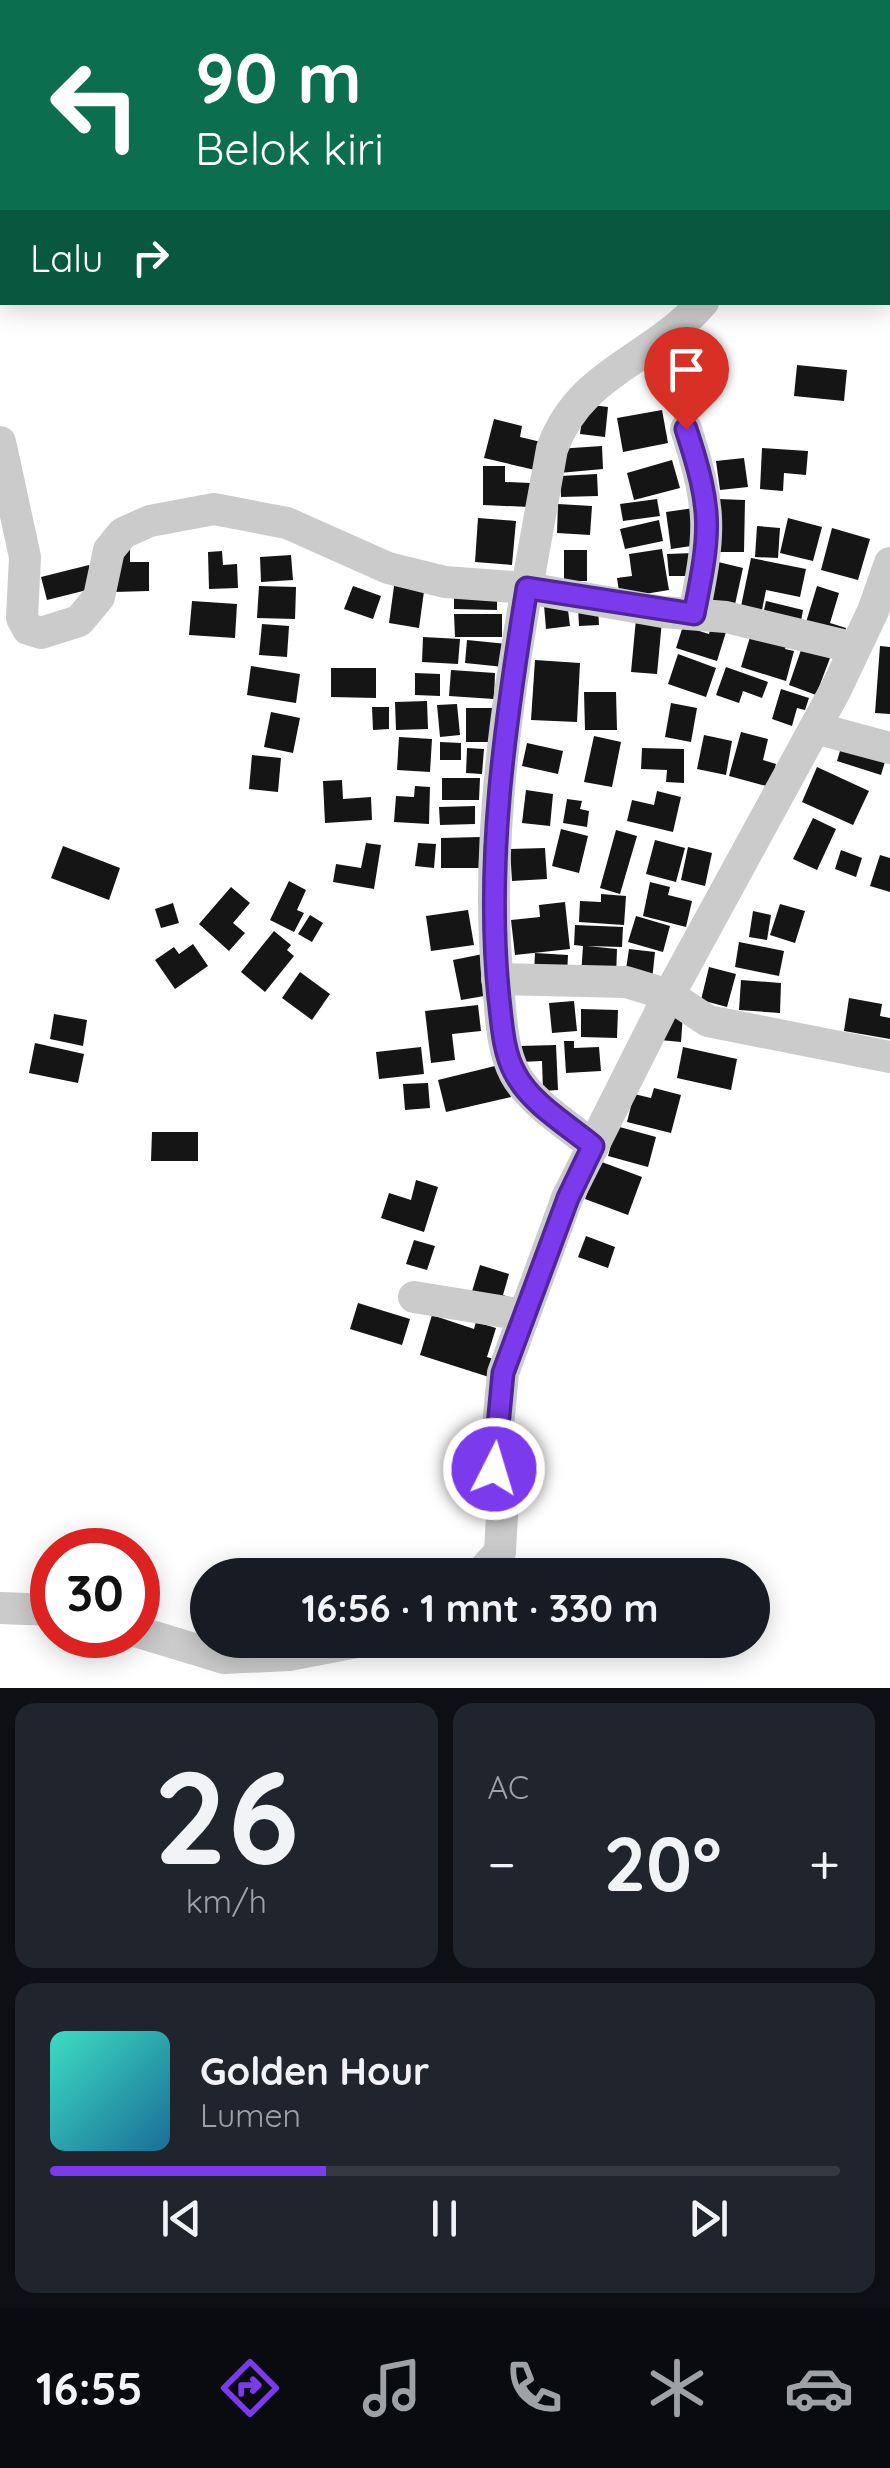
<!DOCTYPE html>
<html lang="id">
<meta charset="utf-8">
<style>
:root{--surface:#171b24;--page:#20242c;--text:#f1f3f6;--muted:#9ea1a6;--line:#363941;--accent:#7c3aed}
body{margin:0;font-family:Quicksand,sans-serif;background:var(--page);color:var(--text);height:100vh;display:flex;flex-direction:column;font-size:38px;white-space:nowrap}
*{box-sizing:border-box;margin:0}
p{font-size:32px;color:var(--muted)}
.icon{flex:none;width:55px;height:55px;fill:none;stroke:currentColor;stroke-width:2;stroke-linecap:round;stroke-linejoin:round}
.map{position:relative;height:1688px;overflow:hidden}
.side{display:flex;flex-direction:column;gap:15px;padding:15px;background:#0d0f14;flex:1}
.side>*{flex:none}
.guide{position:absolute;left:0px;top:0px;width:890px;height:305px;box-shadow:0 5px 25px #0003;background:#0b6e4f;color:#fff;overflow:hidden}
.speed{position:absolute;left:30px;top:1528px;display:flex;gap:20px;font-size:50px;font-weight:700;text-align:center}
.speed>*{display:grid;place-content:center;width:130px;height:130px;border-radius:50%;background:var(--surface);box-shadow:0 5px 25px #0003;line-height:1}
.speed .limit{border:15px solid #d22;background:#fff;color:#111}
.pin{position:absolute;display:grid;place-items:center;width:85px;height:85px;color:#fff;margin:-102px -42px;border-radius:50% 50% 50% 0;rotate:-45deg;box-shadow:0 0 10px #0007}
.pin .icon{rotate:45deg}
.me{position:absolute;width:110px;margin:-55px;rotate:5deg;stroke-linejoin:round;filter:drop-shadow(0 0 8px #0008)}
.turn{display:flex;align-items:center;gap:35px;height:210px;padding:0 30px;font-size:45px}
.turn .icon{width:130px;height:130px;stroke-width:2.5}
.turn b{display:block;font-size:70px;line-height:85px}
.then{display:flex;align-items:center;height:95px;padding:0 30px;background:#0003;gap:20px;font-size:38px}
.big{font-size:75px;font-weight:700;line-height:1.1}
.side .card{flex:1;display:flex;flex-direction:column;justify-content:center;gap:15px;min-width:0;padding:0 35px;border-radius:20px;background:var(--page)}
.side .dial{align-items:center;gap:0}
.dial b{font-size:130px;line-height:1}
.song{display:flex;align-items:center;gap:30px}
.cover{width:120px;height:120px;border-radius:15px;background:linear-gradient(135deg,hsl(170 70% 55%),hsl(200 70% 35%))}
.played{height:10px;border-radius:5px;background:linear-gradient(90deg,var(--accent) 35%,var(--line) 35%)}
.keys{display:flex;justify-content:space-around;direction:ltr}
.heat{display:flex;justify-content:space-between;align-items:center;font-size:55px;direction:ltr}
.side .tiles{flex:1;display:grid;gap:15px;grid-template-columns:1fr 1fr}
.card:last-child{grid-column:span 2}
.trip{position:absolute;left:190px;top:1558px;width:580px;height:100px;border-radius:50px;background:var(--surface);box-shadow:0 5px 25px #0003;font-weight:700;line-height:100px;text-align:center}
.dock{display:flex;height:160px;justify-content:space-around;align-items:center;background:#090b0e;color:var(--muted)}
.dock .icon{width:70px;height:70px}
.dock .selected{color:var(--accent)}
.dock b{font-size:45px;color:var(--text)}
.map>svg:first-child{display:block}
.building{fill:#151515}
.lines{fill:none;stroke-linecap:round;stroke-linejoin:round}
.minor{stroke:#cbcbcb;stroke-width:32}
.route-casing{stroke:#51269a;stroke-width:25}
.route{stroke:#7c3aed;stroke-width:18}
</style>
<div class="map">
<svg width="890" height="1688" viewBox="0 0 890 1688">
<rect width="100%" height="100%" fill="#fff"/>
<g class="building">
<polygon points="797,365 847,370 844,401 794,396"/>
<polygon points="584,404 608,407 605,437 580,434"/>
<polygon points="662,410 668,443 623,452 617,418"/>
<polygon points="494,419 522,426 520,437 541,442 535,470 484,458"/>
<polygon points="602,446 603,469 559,473 557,449"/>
<polygon points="762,448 808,451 806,475 784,473 783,491 760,489"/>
<polygon points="744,458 748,487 720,490 716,461"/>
<polygon points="672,460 680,488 634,500 627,473"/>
<polygon points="483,466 505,466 505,482 531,483 530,507 483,505"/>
<polygon points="597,474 598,496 561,497 560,476"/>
<polygon points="657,499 660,516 623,521 620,504"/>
<polygon points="718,499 745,500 744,552 717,552"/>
<polygon points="558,504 592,506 590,535 557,533"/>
<polygon points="694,508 698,545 671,549 666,512"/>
<polygon points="478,518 516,521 512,565 475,562"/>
<polygon points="788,518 822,527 813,561 780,553"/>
<polygon points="659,520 663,541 625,549 620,529"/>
<polygon points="757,526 780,528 778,558 755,557"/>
<polygon points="832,528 870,539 858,580 821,570"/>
<polygon points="130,547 130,562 149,562 149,591 114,592 114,548"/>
<polygon points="662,549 669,590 620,598 617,578 632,576 629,554"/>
<rect x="564" y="550" width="23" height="31"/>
<polygon points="222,551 223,565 237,564 238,588 209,589 208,552"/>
<polygon points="694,553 695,576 669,576 667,554"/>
<polygon points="291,555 293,580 261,582 260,557"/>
<polygon points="751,558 806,569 800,597 766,590 760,620 739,616"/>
<polygon points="714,561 743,568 734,609 704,602"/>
<polygon points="89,565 95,588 47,600 41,577"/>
<polygon points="395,579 425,584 419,628 389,623"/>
<polygon points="259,586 296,587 295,619 257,618"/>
<polygon points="353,586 381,596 373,619 344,609"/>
<polygon points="817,586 839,593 830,623 846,628 843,641 804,629"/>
<polygon points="454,591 497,592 497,610 454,609"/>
<polygon points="192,601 237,604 235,638 189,635"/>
<polygon points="766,601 803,610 800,627 762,619"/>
<polygon points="567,602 570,626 546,629 544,605"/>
<polygon points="598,606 599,625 579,626 578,607"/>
<polygon points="454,614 502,614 502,637 455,637"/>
<polygon points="636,619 662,621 657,674 631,672"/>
<polygon points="262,624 289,626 287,657 259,655"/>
<polygon points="683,626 709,634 711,627 726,632 717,661 676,648"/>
<polygon points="753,627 788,638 785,649 794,651 786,681 741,667"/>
<polygon points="423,637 460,639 458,664 422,662"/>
<polygon points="467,640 507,644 504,667 465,663"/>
<polygon points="880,646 890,647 890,714 875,713"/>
<polygon points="802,647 830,658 816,695 789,685"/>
<polygon points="678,654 716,668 706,697 668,684"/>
<polygon points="535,660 580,663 577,722 531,720"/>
<polygon points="251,666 300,674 296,703 247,695"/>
<polygon points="726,667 768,682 762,698 743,691 739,703 716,695"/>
<polygon points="331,668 376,668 376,698 331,697"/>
<polygon points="451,670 495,673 494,699 449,696"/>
<polygon points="415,673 440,674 440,696 415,695"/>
<polygon points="781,689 809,698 805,710 797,708 792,726 772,719"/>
<polygon points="584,692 616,692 617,730 585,730"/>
<polygon points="427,701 428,729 396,730 395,702"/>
<polygon points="671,703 697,708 691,742 665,737"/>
<polygon points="457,704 460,735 440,737 437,705"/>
<polygon points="372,707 389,707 389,729 373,730"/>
<rect x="466" y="708" width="32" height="34"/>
<polygon points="271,712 300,718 293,753 264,747"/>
<polygon points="741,732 768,739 763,760 776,764 770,787 729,776"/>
<polygon points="704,735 732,741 726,775 697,769"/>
<polygon points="594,736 621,742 612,787 584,782"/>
<polygon points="399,737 432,739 430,772 397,770"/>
<polygon points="843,741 887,755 881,775 837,761"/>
<polygon points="440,742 461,743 461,760 440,760"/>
<polygon points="527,743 563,751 558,774 522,766"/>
<polygon points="467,748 484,749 482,774 466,773"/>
<polygon points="642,748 684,749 684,783 666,782 667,770 641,769"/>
<polygon points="252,755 281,758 278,792 249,789"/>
<polygon points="817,767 869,791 853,825 802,802"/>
<polygon points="442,778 480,778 479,800 442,800"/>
<polygon points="342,780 343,799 371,797 372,820 325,823 323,781"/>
<polygon points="415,786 430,787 429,824 394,822 396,796 414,797"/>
<polygon points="526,790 553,794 550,826 522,823"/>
<polygon points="657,791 681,797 673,832 627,821 632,800 654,805"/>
<polygon points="567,799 582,801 580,809 589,811 587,827 563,823"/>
<polygon points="475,806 475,824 440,825 439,807"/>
<polygon points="813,818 836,829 817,870 793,859"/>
<polygon points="561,829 588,836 579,873 552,866"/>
<polygon points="616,830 637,836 620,894 600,888"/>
<polygon points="480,837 480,868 441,868 441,838"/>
<polygon points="655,840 685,848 676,882 646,874"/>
<polygon points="366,843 381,845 374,889 333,882 336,864 361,868"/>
<polygon points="418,843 436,844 434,868 415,866"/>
<polygon points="63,846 120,868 109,900 51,878"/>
<polygon points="688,847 712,853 705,886 681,880"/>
<polygon points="545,848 547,879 512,881 510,849"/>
<polygon points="841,850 862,858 856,877 835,869"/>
<polygon points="880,855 890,858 890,892 870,886"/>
<polygon points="289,881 306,890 297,910 304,913 294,932 270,920"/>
<polygon points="650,882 670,887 668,895 692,901 686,927 643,916"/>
<polygon points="231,887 250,903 233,923 245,933 229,951 199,924"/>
<polygon points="601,894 626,896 624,925 579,922 580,901 601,902"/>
<polygon points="565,902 570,949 515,955 511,920 540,917 539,905"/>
<polygon points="173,903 179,923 161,928 155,909"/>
<polygon points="780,904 805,911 795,943 770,935"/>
<polygon points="468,910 474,945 431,951 426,916"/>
<polygon points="753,911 771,915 767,940 749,937"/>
<polygon points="310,915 323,923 312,942 298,934"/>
<polygon points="636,916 670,926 663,952 628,942"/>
<polygon points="575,925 623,927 622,947 587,946 617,949 616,977 581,975 583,946 574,945"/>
<polygon points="274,931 291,945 287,950 294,956 265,992 241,972"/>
<polygon points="739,942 784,951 779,976 735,967"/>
<polygon points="193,944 208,966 175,989 155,960 174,947 179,954"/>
<polygon points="629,949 655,952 652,980 625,976"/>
<polygon points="535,953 568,955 567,975 534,973"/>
<polygon points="483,954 490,995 461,1000 453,960"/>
<polygon points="709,967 736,974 727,1007 701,1000"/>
<polygon points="300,972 330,994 312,1020 282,998"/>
<polygon points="741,980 781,983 780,1013 739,1010"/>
<polygon points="849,998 882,1004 880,1016 890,1018 890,1039 844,1031"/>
<polygon points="574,1001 577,1031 552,1033 549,1003"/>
<polygon points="478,1005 481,1031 452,1034 455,1060 431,1063 425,1011"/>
<polygon points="581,1009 618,1010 617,1038 581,1037"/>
<polygon points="663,1012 683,1014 681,1042 660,1040"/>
<polygon points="54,1014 87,1020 83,1046 50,1039"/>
<polygon points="564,1041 574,1041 574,1048 599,1047 601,1071 566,1073"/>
<polygon points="35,1043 84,1054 78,1083 29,1073"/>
<polygon points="556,1045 558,1090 543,1091 542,1061 520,1062 519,1046"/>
<polygon points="421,1047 424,1074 379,1079 376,1052"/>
<polygon points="683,1047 737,1059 731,1090 677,1078"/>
<polygon points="503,1064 511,1097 446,1112 438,1080"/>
<polygon points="428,1083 430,1108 405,1110 403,1084"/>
<polygon points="654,1088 681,1095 671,1133 627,1122 634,1094 651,1098"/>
<polygon points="616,1126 656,1137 648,1167 608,1156"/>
<polygon points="152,1132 198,1132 198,1161 151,1161"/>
<polygon points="599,1161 642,1177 628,1215 585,1199"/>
<polygon points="416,1180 438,1187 424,1232 381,1218 389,1193 411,1200"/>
<polygon points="586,1236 615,1247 608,1268 578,1257"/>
<polygon points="414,1240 435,1246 427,1270 406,1264"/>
<polygon points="480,1265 509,1274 503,1295 516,1299 470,1298"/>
<polygon points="358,1303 410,1319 402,1345 350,1329"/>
<polygon points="432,1315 474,1329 476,1322 496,1328 487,1357 497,1360 492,1378 420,1355"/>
</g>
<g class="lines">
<g class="minor">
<polyline points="888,106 890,105"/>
<path d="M 686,429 C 712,511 711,529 694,614"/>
<polyline points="0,442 25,557 22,618 28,629 41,633 79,621 99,597 109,550 123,533 150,521 214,509 287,523 388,568 445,582 527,588 663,612 726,617 855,648"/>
<polyline points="815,728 890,748"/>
<polyline points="497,979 626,982 669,995 708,1021 890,1057"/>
<path d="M 593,1146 C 568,1125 531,1103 515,1074 C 501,1048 501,1013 498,985 C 481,807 521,624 552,449 C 580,371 651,362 703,302"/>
<polyline points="414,1297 524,1315"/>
<polyline points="479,1575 500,1552 503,1496 494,1469 503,1373 567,1198 669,995 836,689 873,611 890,563"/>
<polyline points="0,1608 52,1610"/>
<polyline points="138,1632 224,1658 289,1655 367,1640"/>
</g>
</g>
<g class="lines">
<g class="route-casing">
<path id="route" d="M 494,1469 L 503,1373 L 568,1198 L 593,1146 C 568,1125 530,1103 515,1073 C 503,1052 502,1023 499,999 C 485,862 505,723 527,588 L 694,614 C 711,530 713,511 686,429"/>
</g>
<use href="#route" class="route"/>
</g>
</svg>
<div class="speed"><div class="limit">30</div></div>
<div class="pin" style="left:686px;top:429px;background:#d93025"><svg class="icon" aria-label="arrive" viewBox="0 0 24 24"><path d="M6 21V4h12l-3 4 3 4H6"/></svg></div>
<svg class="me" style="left:494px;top:1469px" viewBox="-20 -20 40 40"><circle r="17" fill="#7c3aed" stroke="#fff" stroke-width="3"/><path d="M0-11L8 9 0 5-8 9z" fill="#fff"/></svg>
<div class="trip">16:56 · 1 mnt · 330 m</div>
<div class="guide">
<div class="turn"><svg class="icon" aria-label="left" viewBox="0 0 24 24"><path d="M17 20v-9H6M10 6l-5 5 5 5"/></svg><div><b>90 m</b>Belok kiri</div></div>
<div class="then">Lalu<svg class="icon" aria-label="right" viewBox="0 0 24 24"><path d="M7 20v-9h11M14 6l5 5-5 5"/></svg></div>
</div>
</div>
<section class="side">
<div class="tiles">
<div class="card dial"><b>26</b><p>km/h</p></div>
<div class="card"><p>AC</p>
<div class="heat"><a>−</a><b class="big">20°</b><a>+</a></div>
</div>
<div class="card">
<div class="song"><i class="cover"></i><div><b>Golden Hour</b><p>Lumen</p></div></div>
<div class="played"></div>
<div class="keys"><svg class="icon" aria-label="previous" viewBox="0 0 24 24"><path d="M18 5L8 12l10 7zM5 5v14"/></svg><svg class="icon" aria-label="pause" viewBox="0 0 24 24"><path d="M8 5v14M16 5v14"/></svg><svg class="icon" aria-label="next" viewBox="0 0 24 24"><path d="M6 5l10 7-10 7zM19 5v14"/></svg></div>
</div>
</div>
</section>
<nav class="dock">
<b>16:55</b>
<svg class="icon selected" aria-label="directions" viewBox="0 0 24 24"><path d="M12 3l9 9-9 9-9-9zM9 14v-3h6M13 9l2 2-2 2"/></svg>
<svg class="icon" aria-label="music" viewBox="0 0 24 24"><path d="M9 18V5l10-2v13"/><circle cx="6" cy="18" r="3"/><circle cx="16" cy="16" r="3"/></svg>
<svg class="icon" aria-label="phone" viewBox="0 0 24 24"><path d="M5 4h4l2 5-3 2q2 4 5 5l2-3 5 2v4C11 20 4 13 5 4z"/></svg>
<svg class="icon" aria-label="climate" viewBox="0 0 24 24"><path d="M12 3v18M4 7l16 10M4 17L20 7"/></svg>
<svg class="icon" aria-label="car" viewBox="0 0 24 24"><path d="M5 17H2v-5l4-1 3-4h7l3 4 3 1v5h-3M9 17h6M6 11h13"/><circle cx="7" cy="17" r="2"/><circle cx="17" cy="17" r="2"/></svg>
</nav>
